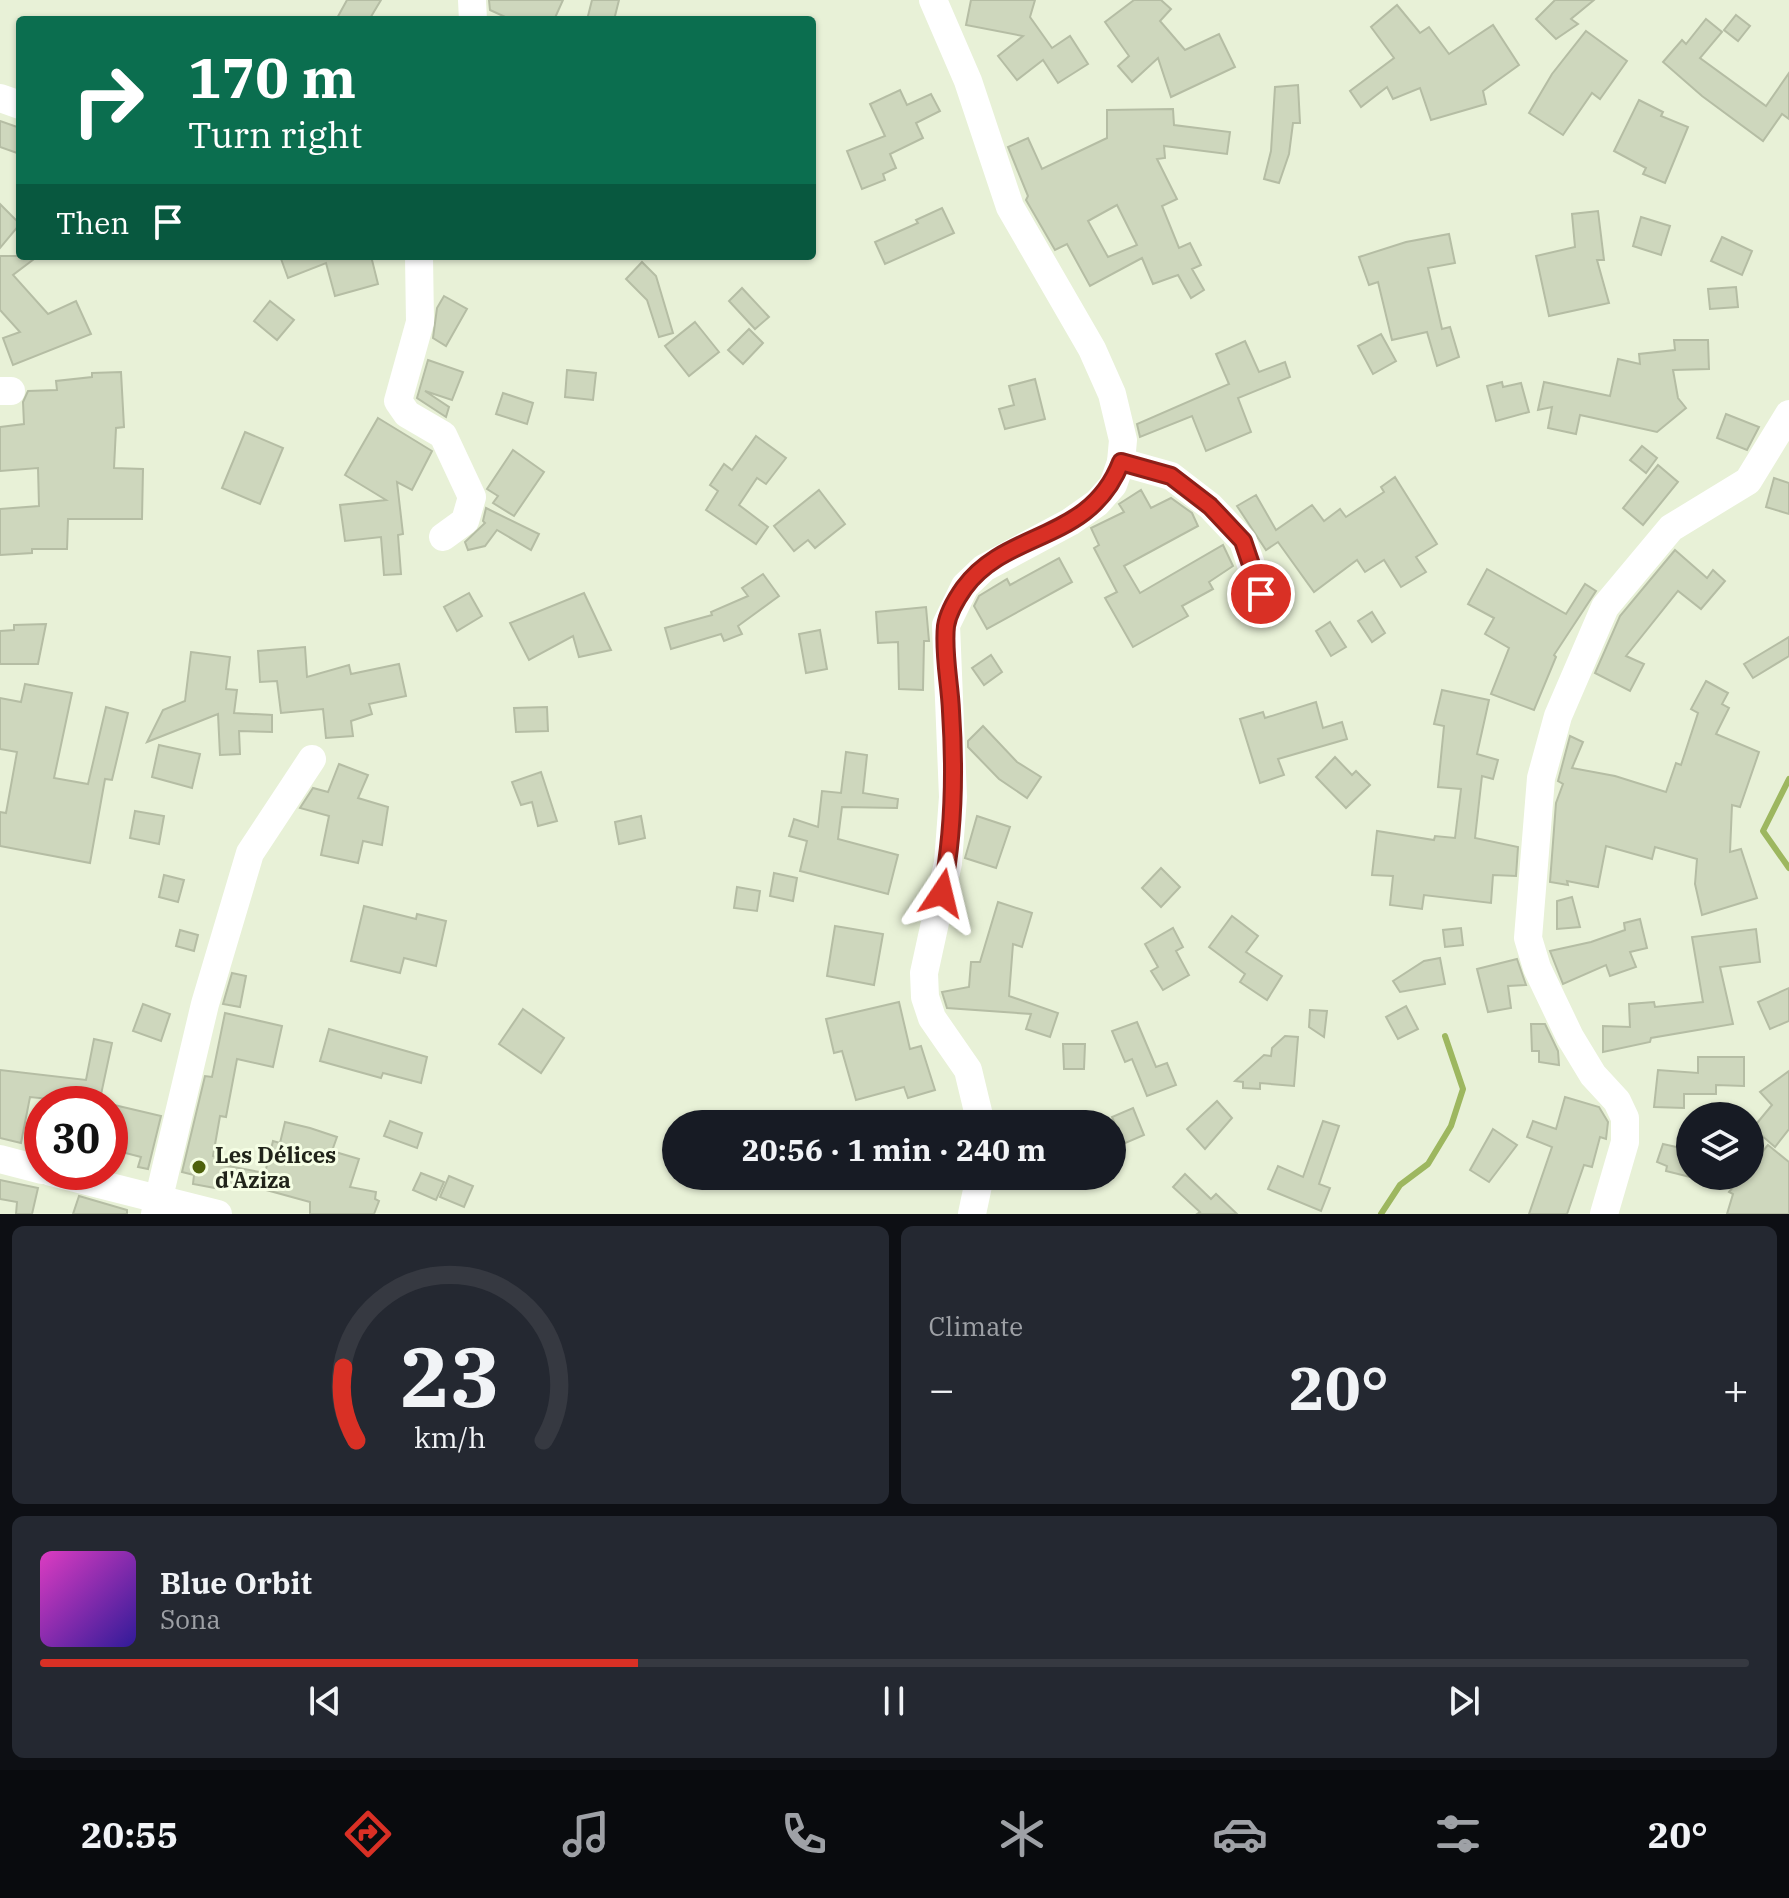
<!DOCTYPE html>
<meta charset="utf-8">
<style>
:root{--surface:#171b24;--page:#242831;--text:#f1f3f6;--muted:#9ea1a6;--line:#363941;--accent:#d93025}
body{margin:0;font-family:"IBM Plex Serif",serif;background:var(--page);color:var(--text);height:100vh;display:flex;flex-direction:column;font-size:30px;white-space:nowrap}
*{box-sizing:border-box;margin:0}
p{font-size:26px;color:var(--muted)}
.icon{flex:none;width:44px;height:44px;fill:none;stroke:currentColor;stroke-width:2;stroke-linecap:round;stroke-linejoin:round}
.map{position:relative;height:1214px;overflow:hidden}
.side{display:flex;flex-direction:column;gap:12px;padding:12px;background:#0d0f14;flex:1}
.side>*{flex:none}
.guide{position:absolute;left:16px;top:16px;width:800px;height:244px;border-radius:8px;box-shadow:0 2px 6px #0004;background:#0b6e4f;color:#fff;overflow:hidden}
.tools{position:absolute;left:1676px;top:1102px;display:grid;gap:16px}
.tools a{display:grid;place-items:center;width:88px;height:88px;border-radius:50%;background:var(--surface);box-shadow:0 2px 6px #0004;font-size:40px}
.speed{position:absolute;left:24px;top:1086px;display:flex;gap:16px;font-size:40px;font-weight:700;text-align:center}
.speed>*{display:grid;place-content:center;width:104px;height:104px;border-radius:50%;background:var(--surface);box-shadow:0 2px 6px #0004;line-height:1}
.speed .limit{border:12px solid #d22;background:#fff;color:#111}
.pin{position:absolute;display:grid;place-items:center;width:68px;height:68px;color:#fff;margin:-34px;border:4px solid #fff;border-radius:50%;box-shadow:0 2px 8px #0007}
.me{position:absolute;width:88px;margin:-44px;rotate:10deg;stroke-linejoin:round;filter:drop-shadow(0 0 6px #0008)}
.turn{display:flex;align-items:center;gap:28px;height:168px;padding:0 40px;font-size:36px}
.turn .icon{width:104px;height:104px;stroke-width:2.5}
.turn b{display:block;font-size:56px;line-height:68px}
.then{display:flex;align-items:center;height:76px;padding:0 40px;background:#0003;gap:16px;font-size:30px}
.big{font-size:60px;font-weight:700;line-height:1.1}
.side .tile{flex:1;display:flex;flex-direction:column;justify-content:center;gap:12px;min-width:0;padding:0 28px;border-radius:12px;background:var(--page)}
.side .dial{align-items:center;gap:0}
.dial svg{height:208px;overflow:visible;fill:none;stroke:var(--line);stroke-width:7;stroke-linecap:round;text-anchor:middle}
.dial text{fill:var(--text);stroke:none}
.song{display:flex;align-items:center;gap:24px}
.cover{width:96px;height:96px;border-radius:12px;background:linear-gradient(135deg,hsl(310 70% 55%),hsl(250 70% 35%))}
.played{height:8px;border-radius:4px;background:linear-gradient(90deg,var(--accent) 35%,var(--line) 35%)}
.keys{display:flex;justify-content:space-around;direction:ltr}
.heat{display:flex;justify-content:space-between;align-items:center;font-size:44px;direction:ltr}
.side .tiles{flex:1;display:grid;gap:12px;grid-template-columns:1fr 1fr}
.tile:last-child{grid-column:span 2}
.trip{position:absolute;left:662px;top:1110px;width:464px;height:80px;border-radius:40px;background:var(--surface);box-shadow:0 2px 6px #0004;font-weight:700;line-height:80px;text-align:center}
.tab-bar{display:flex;height:128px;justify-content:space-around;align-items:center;background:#090b0e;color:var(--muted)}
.tab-bar .icon{width:56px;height:56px}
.tab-bar .current{color:var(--accent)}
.tab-bar b{font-size:36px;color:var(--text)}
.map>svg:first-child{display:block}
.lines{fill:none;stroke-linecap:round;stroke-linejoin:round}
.stream{stroke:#9db75f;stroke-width:6}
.building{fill:#ced7bd;stroke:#b5bda4;stroke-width:2;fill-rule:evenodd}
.minor{stroke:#fff;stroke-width:28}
.route-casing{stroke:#8d1f18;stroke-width:20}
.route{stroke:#d93025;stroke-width:14}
.poi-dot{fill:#4e620b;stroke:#f5fee4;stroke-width:3}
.labels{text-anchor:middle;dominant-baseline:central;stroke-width:6;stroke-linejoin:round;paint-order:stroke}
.poi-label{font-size:22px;font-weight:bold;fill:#21241a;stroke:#f5fee4;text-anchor:start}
</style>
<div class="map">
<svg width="1789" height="1214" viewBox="0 0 1789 1214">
<rect width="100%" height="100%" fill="#e8f1d7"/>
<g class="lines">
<g class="stream">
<polyline points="1789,779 1763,831 1789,868"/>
<polyline points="1381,1214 1400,1185 1428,1164 1451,1126 1463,1089 1445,1036"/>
</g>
</g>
<g class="building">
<polygon points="347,0 381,0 369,20 336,20"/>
<polygon points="489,0 563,0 554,20 512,20 490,10"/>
<polygon points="592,0 619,0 614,20 587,20"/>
<polygon points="971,0 1035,0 1030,17 1052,48 1070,36 1088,64 1058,83 1043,60 1017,80 998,56 1023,36 966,25"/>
<polygon points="1134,0 1161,0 1171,9 1160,21 1185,50 1219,34 1235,67 1171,97 1158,58 1132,82 1118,66 1129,56 1105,22"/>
<polygon points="1555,0 1594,0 1571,19 1578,24 1556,39 1536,19"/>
<polygon points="1397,5 1420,33 1429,27 1449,54 1493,25 1519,65 1483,91 1486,104 1431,120 1420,88 1393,99 1387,87 1361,107 1350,91 1394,58 1371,27"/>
<polygon points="1736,15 1750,26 1738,41 1724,30"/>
<polygon points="1706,19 1722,32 1700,58 1766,106 1789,73 1789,119 1782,114 1763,141 1702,96 1663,62 1682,40 1686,44"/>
<polygon points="1586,31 1627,61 1600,99 1592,93 1563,135 1529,113 1552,74"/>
<polygon points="1298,85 1300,123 1293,123 1289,154 1279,183 1264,179 1271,151 1275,87"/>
<polygon points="900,90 907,105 931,94 940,111 916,123 923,138 890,154 896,168 883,174 885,180 862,189 847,151 885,136 870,104"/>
<polygon points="1639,100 1663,112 1661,116 1688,127 1665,183 1643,174 1646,168 1614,151"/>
<path d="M 1173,109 L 1174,125 L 1230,132 L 1227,154 L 1164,146 L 1165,158 L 1157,159 L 1177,199 L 1162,206 L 1179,248 L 1190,243 L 1201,265 L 1192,269 L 1204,290 L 1191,298 L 1178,275 L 1153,284 L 1142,258 L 1090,286 L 1067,244 L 1055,250 L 1026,200 L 1028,196 L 1008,147 L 1028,138 L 1042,169 L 1107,138 L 1107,110 ZM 1117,205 L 1137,245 L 1108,257 L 1088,221 Z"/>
<polygon points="0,121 20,128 20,154 0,147"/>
<polygon points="0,204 20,224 0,248"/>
<polygon points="942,208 954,233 885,264 875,242 918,223 916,220"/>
<polygon points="1598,211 1604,260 1597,260 1609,303 1549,316 1536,256 1575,247 1572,214"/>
<polygon points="1641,217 1670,226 1661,255 1633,246"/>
<polygon points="1449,234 1455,263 1428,268 1442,329 1450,327 1459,357 1437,366 1427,332 1392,340 1378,282 1369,285 1359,257 1406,242"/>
<polygon points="1722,237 1752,251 1742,275 1711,261"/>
<polygon points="0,256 38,256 13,275 48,314 76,301 91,334 13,365 3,338 20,332 0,310"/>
<polygon points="280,256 371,256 378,284 335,296 326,263 288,278"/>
<polygon points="642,262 656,276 673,333 659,337 647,300 626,279"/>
<polygon points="1736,287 1738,307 1710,309 1708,289"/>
<polygon points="742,288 769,317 755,329 729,301"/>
<polygon points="444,296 467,309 446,346 433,338 437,308"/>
<polygon points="270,301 294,320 277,340 254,321"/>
<polygon points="695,322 719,352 689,376 665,346"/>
<polygon points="749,329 763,343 743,364 728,350"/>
<polygon points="1381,334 1396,361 1373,374 1358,346"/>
<polygon points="1674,340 1708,340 1709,369 1673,370 1678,398 1686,408 1657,432 1580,415 1576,434 1548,428 1552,407 1538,410 1544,382 1610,396 1618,359 1640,364 1639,354 1675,350"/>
<polygon points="1245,341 1259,372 1285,362 1290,377 1238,398 1251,432 1206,451 1192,416 1140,437 1137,424 1229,384 1216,354"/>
<polygon points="428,360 463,372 452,400 425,391 449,407 446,417 417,398"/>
<polygon points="567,370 596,373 593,400 565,397"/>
<polygon points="121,372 124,427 116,428 114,468 143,469 142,519 68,519 67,549 32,549 32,553 0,555 0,509 39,506 38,468 0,471 0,427 24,424 23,402 28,391 57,390 56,381 92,377 92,373"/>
<polygon points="1035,379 1045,419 1005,429 999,409 1014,405 1009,386"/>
<polygon points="1502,382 1503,387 1521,383 1529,412 1496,421 1487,386"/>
<polygon points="503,393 533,403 527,424 496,414"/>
<polygon points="1726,414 1759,427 1747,450 1717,438"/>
<polygon points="378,418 432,451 412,490 397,482 403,534 398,535 401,574 384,575 381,537 345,541 340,505 386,500 345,475"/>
<polygon points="245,432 283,448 260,504 222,488"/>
<polygon points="756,436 786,458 766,484 757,478 739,505 768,527 756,544 706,510 718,491 710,485 724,464 732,470"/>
<polygon points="1642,446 1657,458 1646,473 1630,460"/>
<polygon points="513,450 544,472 514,516 493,503 498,496 487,489"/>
<polygon points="1658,465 1678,482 1643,525 1623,508"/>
<polygon points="1395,477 1437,544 1416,557 1426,572 1401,587 1384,560 1365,572 1357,560 1314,592 1278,542 1266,550 1237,506 1256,495 1276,530 1312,505 1324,521 1340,509 1346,517 1384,492 1381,487"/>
<polygon points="1774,478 1789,483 1789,514 1766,507"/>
<polygon points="819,490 845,524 815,548 808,540 794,551 774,526"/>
<polygon points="1141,490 1151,508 1171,498 1192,513 1198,526 1124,566 1140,593 1223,545 1233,566 1209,582 1213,589 1182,606 1188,616 1133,647 1105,598 1117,592 1094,548 1099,545 1091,528 1124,512 1119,504"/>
<polygon points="486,508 539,534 531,550 497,530 485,546 468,550 465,542 485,523 483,521"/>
<polygon points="1675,550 1707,578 1713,570 1725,581 1701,609 1678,591 1626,656 1644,664 1630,691 1595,673 1620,616"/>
<polygon points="1059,558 1072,582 987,629 974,606 979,596 1007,579 1010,585"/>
<polygon points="1487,569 1566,614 1585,584 1596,591 1554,655 1556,657 1534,710 1491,694 1509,648 1485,634 1494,618 1468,604"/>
<polygon points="763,574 779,596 738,626 742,634 724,641 721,634 671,649 665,628 712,615 711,612 748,596 742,588"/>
<polygon points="469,593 482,616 457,631 444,607"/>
<polygon points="584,593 611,650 579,657 573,636 529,660 510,623"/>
<polygon points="926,607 929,641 924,641 923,690 899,689 898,642 878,643 876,612"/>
<polygon points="1372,612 1385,633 1372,642 1358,621"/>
<polygon points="1330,622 1346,647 1331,656 1316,631"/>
<polygon points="46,624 38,664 0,664 0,631 14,630 14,625"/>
<polygon points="820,630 827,669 806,673 799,634"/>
<polygon points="1789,637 1789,656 1753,678 1744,664"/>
<polygon points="305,647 307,677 349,665 351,674 399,664 406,696 369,704 372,714 351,721 353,736 326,738 323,709 281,713 277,681 260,682 258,651"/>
<polygon points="191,652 230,657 226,689 237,690 234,713 272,715 272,732 239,731 240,754 220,755 218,714 147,742 163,710 185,701"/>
<polygon points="991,655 1002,672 984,685 972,668"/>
<polygon points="1706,681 1728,693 1722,704 1729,708 1716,734 1759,752 1740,807 1732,805 1730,852 1741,849 1757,898 1702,915 1695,884 1697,859 1655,847 1652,859 1606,846 1598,887 1567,881 1568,885 1550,882 1556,803 1563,784 1558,781 1570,736 1583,742 1572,768 1615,776 1666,792 1676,763 1681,765 1698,713 1691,709"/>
<polygon points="25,684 72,693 54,778 88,784 106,707 128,713 112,780 105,779 90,863 0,846 0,812 6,813 17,752 0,749 0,698 21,702"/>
<polygon points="1442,690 1489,700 1477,754 1498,760 1493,779 1482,776 1475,838 1518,847 1516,876 1493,875 1491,903 1424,895 1422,909 1390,905 1393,876 1372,875 1377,831 1434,840 1435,836 1455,838 1461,789 1438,787 1444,726 1434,724"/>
<polygon points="1316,702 1323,728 1342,722 1347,739 1278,759 1284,775 1260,783 1240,719 1263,712 1265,718"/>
<polygon points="547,707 548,731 516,732 514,708"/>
<polygon points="983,726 1017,762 1041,777 1027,798 999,779 968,747 968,741"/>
<polygon points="159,745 200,754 192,788 152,777"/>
<polygon points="846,752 867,755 863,793 898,799 897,808 842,807 838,839 898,855 888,894 800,871 807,841 789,836 794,819 818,827 822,791 841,793"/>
<polygon points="1335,757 1352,775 1356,771 1370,785 1346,808 1316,777"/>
<polygon points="339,764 368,775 358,798 388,807 382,845 363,841 358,863 321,855 329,816 300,808 313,788 328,792"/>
<polygon points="541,772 557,821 538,826 532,802 521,805 512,782"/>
<polygon points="135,811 164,816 159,844 130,838"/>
<polygon points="641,816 645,838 619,844 615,822"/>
<polygon points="977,816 1010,827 996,868 965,858"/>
<polygon points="1161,868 1180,887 1161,907 1142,888"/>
<polygon points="774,873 797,878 793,901 770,896"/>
<polygon points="164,875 184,880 178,902 159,897"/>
<polygon points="737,887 760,891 757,911 734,908"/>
<polygon points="1572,897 1580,927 1557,929 1557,901"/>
<polygon points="998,902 1032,913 1022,947 1013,944 1009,996 1058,1013 1050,1037 1026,1029 1031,1014 947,1008 942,992 969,987 971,962 980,962"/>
<polygon points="364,906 416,919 417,914 446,921 436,966 404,958 400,973 351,961"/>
<polygon points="1232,916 1258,936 1246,952 1282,976 1267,1000 1240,982 1245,974 1209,947"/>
<polygon points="1640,919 1647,948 1630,952 1636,967 1610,976 1606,965 1563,984 1550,951 1591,942 1625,930 1624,923"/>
<polygon points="835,926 883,934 874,985 827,976"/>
<polygon points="1173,928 1183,947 1176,951 1189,975 1163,990 1151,971 1158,967 1145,944"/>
<polygon points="1461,928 1463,945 1445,947 1443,930"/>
<polygon points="1756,929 1760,962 1720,967 1733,1024 1651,1038 1650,1042 1603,1052 1603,1026 1630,1027 1629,1004 1654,1002 1655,1007 1703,1002 1692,937"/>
<polygon points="180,930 198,935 194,951 176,946"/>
<polygon points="1440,958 1445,984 1400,992 1393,981 1424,961"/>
<polygon points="1517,959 1526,985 1508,986 1511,1008 1488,1012 1477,969"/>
<polygon points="232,973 246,976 240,1007 223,1004"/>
<polygon points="1789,988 1789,1021 1770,1029 1758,1002"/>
<polygon points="899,1002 910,1049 921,1046 935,1090 908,1098 904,1087 856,1100 842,1051 834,1053 826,1019"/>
<polygon points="143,1004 170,1014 161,1041 133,1031"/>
<polygon points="1406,1006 1418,1029 1398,1039 1386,1017"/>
<polygon points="523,1009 564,1038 541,1073 499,1044"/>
<polygon points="1310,1010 1327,1011 1324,1037 1309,1027"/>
<polygon points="225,1013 282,1026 273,1067 237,1059 226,1117 220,1116 213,1156 219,1158 218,1164 265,1173 273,1141 280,1143 285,1122 310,1128 337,1137 332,1151 359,1159 350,1187 376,1192 375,1199 379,1201 374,1214 310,1214 310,1202 237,1182 236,1187 216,1183 215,1188 193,1184 194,1175 182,1172 205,1076 212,1077"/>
<polygon points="1137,1022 1156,1067 1167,1063 1176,1085 1147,1096 1132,1059 1125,1062 1112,1031"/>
<polygon points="1531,1024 1545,1024 1558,1051 1559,1065 1539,1062 1539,1051 1532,1051"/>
<polygon points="329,1029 427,1057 421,1083 383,1073 381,1078 320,1061"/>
<polygon points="1285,1036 1298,1037 1294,1086 1260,1083 1260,1089 1243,1088 1243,1082 1235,1081 1264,1055 1271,1056 1272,1048"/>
<polygon points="94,1039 112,1043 99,1104 30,1097 21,1143 0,1138 0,1070 86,1080"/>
<polygon points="1063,1044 1085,1044 1084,1069 1064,1069"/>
<polygon points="1698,1057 1744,1057 1744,1086 1716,1085 1716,1094 1684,1094 1684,1108 1654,1107 1658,1070 1698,1073"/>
<polygon points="1789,1071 1789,1129 1775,1147 1753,1128 1772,1105 1760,1092"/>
<polygon points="1565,1097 1599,1107 1608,1122 1606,1139 1600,1137 1592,1167 1584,1165 1567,1214 1529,1214 1552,1147 1527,1137 1533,1121 1556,1129"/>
<polygon points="1217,1101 1232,1118 1205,1149 1187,1129"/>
<polygon points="110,1104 161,1116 148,1169 138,1167 141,1157 110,1149"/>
<polygon points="1133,1108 1144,1135 1123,1144 1112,1117"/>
<polygon points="390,1121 422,1133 417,1148 384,1136"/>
<polygon points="1323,1121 1339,1126 1319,1184 1330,1188 1321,1211 1268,1189 1278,1166 1303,1177"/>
<polygon points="1493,1129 1517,1145 1489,1182 1470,1170"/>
<polygon points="1663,1144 1690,1150 1690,1177 1666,1171 1667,1166 1657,1162"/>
<polygon points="1768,1145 1789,1162 1789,1214 1727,1214 1733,1194 1729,1192 1742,1176 1750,1176 1750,1166"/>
<polygon points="421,1173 444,1182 436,1200 413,1190"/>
<polygon points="1185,1174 1211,1199 1216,1194 1237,1214 1197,1214 1200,1212 1173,1187"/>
<polygon points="449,1176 473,1186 464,1207 440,1197"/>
<polygon points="0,1180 38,1188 32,1214 16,1214 17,1202 0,1199"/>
<polygon points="79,1196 127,1210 127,1214 73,1214"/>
</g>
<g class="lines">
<g class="minor">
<polyline points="472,0 473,20"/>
<polyline points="933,0 968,81 1010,207 1092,349 1112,394 1123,440 1121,462 1113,485 1097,503 1070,522 984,568 965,586 946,625 953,797 948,863 924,973 925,997 932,1018 968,1070 981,1124"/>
<polyline points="0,98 20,105"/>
<polyline points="419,256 420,322 398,401 407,414 443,435 472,497 465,521 443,537"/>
<polyline points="0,391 11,391"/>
<polyline points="1121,462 1171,476 1210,506 1243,541 1261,594"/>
<polyline points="0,1159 42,1170"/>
<polyline points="51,1172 218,1214"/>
<polyline points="155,1214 205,1004 250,853 312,759"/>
<polyline points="972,1214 980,1176"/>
<polyline points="1604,1214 1625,1142 1625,1118 1617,1101 1593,1075 1570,1037 1537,968 1528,938 1541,778 1558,716 1605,607 1671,528 1748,481 1789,414"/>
</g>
</g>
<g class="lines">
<g class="route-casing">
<path id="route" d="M 942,893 C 954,833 955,772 951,711 C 950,684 943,653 946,626 C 948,613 957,598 964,588 C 1007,529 1090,543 1121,462 L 1171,476 L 1210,506 L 1243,541 L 1261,594"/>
</g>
<use href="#route" class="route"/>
</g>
<circle class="poi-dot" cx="199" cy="1167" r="8"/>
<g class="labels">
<g class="poi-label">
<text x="215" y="1154">Les Délices<tspan x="215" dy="25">d'Aziza</tspan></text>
</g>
</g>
</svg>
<div class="tools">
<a><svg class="icon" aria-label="layers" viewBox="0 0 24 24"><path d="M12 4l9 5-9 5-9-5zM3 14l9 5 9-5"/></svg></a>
</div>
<div class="speed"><div class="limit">30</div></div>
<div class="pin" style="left:1261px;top:594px;background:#d93025"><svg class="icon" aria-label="arrive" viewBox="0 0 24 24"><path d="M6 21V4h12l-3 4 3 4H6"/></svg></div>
<svg class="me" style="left:942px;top:893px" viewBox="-20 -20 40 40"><path d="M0-17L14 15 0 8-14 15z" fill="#d93025" stroke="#fff" stroke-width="4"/></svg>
<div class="trip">20:56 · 1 min · 240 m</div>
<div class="guide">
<div class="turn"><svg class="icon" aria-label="right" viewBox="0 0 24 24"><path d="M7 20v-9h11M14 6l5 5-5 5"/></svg><div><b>170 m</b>Turn right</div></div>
<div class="then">Then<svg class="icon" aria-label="arrive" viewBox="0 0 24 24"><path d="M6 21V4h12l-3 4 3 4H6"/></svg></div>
</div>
</div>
<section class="side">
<div class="tiles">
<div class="tile dial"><svg viewBox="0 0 100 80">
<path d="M14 69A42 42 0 1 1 86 69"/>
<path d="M14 69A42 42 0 0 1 9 41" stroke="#d93025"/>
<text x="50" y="56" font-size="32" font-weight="700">23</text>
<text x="50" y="72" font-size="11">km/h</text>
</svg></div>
<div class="tile"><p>Climate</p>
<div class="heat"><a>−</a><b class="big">20°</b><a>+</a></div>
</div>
<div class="tile">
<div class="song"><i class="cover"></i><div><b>Blue Orbit</b><p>Sona</p></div></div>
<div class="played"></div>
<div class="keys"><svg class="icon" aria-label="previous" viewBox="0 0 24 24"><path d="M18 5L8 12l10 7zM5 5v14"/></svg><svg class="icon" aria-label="pause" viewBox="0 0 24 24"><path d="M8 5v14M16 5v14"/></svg><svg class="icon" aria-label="next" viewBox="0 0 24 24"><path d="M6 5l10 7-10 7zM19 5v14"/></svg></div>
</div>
</div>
</section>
<nav class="tab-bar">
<b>20:55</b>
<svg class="icon current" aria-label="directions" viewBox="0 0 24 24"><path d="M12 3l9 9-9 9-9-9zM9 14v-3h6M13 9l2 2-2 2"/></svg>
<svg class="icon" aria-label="music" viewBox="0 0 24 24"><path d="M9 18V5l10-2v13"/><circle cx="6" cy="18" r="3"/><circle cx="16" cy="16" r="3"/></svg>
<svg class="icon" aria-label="phone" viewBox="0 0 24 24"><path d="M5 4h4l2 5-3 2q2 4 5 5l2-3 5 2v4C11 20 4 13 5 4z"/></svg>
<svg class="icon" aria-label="climate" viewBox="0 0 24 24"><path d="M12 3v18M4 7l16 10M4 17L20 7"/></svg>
<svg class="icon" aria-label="car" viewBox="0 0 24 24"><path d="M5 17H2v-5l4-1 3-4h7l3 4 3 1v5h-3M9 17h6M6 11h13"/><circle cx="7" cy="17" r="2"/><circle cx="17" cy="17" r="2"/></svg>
<svg class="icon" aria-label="filters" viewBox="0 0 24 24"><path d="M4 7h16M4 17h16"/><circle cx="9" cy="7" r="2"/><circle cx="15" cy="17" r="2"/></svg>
<b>20°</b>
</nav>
